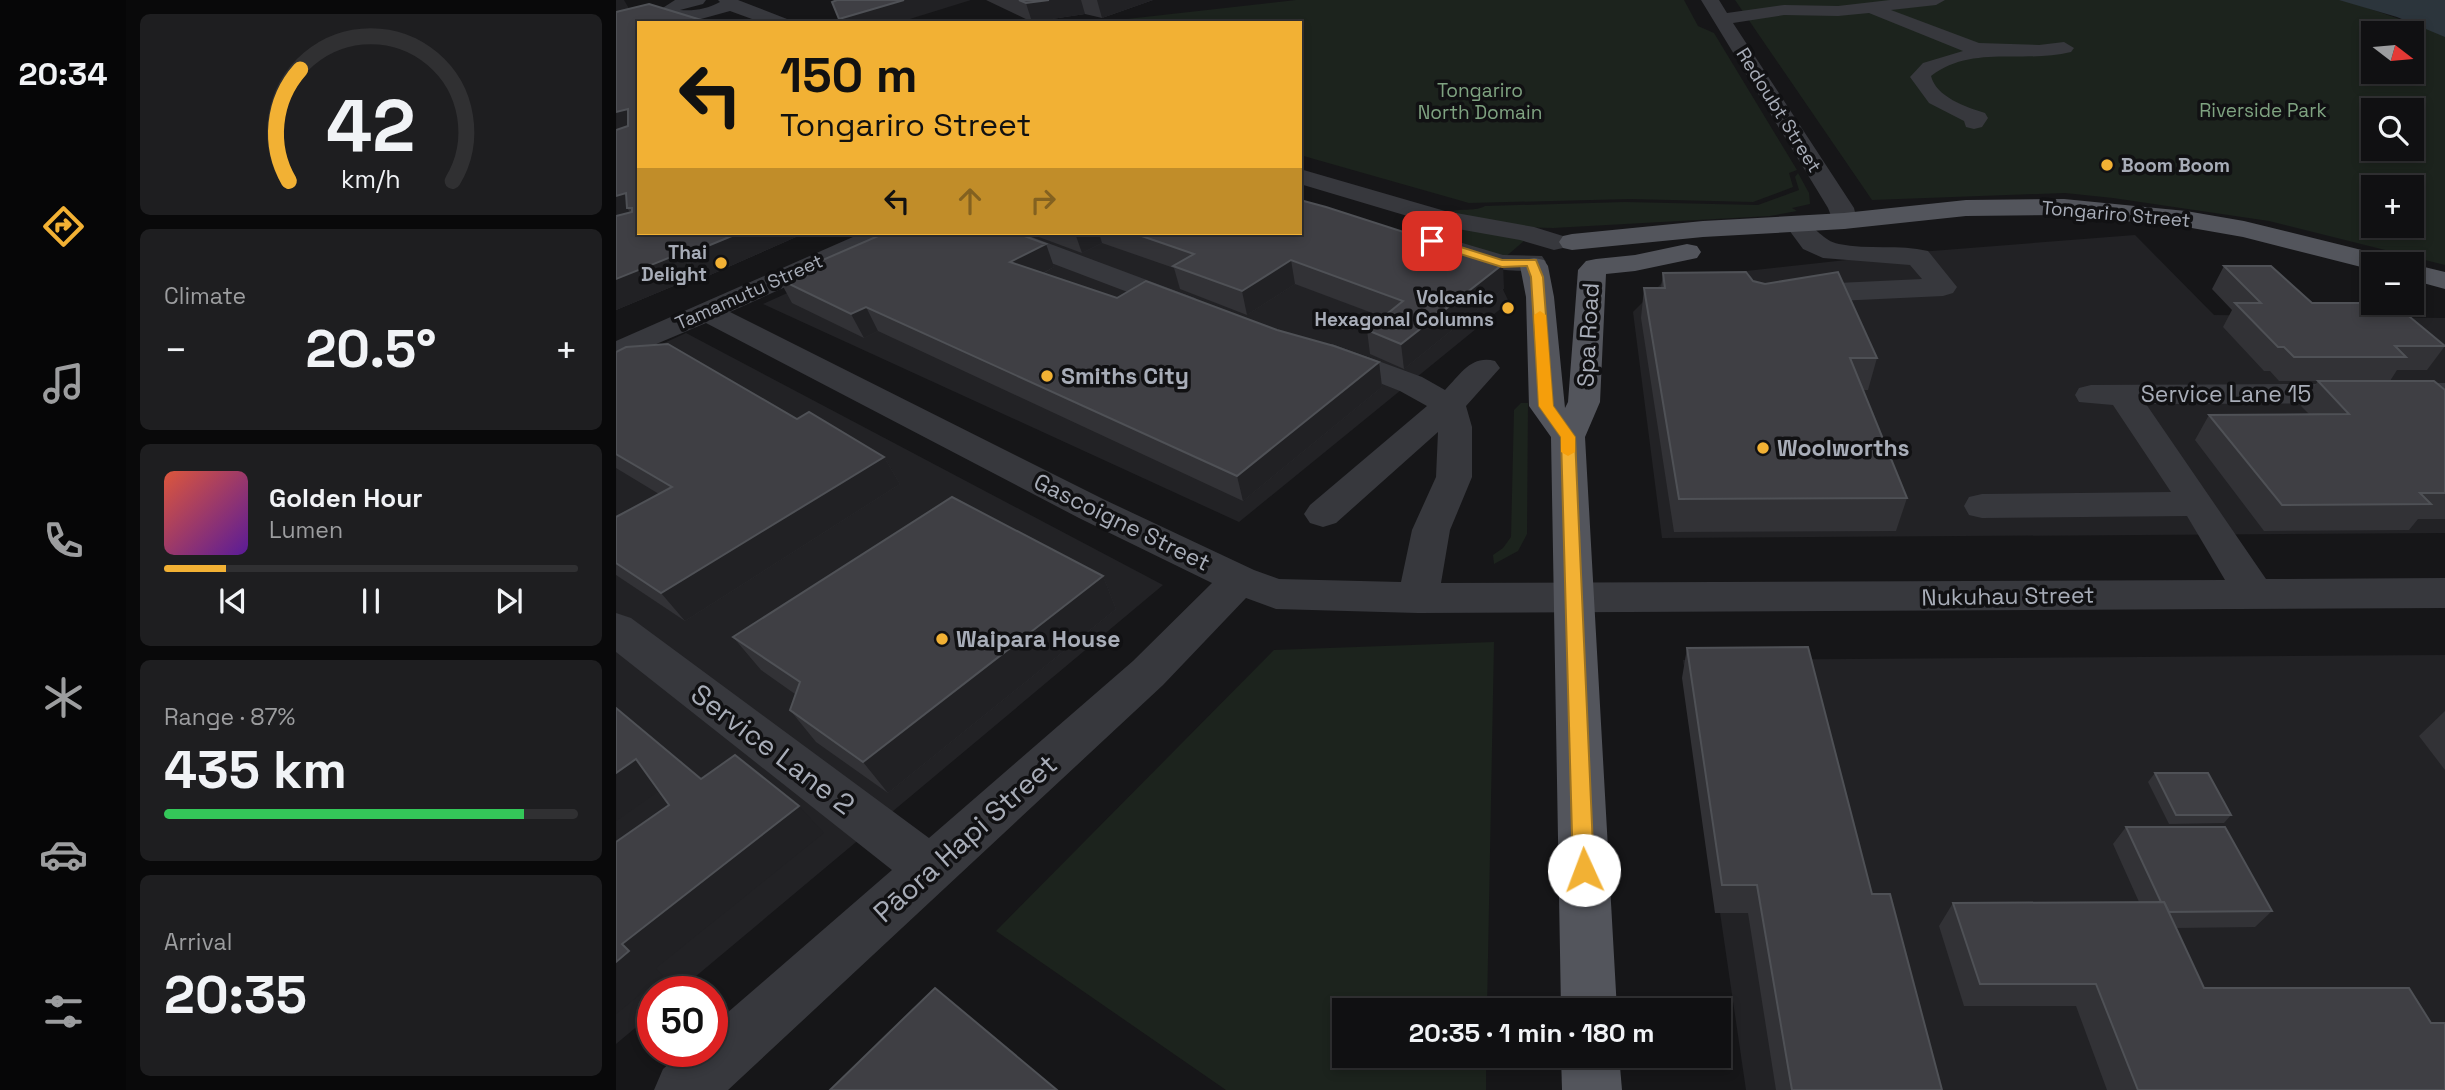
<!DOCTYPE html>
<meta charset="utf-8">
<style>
:root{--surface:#101012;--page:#1e1e20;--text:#f1f3f6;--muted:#9c9d9f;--line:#303032;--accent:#f2b134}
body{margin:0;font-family:"Space Grotesk",sans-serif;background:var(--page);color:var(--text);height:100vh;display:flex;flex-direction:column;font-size:26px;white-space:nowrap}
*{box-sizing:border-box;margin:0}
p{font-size:23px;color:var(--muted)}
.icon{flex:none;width:38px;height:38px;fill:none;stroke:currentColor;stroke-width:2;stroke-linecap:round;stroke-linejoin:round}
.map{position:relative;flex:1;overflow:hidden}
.details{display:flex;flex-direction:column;gap:14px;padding:14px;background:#09090a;width:490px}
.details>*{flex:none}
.top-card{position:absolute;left:21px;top:21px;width:665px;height:214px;border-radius:0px;box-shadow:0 4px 10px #0003,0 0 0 2px var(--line);background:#f2b134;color:#111;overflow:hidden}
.needle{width:46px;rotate:106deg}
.controls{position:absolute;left:1745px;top:21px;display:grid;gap:14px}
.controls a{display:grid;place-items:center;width:63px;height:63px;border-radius:0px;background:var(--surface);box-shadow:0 4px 10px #0003,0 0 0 2px var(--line);font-size:35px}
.speed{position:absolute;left:21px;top:976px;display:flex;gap:14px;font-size:35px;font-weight:700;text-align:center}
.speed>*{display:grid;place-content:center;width:91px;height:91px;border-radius:50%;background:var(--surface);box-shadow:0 4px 10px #0003,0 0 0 2px var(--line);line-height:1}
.speed .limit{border:10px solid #d22;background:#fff;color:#111}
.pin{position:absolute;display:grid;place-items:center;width:60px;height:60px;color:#fff;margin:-30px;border-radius:14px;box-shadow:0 4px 10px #0006}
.me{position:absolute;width:77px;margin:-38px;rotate:358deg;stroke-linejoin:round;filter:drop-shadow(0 0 5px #0008)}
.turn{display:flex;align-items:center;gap:24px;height:147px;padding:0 28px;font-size:32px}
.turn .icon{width:91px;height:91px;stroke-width:2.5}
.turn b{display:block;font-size:49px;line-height:60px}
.lanes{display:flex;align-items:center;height:66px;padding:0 28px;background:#0003;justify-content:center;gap:35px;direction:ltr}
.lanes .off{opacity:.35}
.big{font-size:52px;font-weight:600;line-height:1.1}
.details .widget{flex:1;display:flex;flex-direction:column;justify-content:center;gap:10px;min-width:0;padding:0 24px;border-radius:10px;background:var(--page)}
.details .dial{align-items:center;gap:0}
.dial svg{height:182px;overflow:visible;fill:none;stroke:var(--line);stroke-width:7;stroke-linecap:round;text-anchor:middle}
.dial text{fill:var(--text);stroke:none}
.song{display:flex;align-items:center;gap:21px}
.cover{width:84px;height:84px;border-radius:10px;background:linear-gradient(135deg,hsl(10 70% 55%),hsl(270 70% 35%))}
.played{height:7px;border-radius:4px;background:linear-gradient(90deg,var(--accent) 15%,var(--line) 15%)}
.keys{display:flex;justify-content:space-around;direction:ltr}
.heat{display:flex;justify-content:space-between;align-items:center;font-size:38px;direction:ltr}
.charge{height:10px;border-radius:5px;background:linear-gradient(90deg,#34c759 87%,var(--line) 0)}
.trip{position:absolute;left:716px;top:998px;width:399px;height:70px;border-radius:0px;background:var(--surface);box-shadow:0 4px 10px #0003,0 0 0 2px var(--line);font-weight:600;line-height:70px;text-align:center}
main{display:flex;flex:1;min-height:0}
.tab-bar{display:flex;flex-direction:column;width:126px;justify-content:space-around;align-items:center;background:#060607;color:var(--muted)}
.tab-bar .icon{width:49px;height:49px}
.tab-bar .current{color:var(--accent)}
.tab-bar b{font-size:32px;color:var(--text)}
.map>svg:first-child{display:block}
.built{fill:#222225}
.green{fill:#1c231d;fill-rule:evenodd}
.water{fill:#2c353c}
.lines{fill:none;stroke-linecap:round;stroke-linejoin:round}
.minor{fill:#37383d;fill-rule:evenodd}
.major{fill:#53555c;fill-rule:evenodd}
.wall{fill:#323236}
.shaded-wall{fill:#212124}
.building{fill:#3f3f44;stroke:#4f5156;stroke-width:2}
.route{fill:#f2b134;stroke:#9d7322;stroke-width:2}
.slow{fill:#f59e0b}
.poi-dot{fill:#f2b134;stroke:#111113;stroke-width:2.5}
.labels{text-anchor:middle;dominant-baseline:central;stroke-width:7;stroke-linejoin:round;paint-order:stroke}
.far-park-label{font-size:19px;fill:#7fa381;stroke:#111113}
.far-street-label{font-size:19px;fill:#a8adb8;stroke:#111113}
.far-poi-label{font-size:19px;font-weight:bold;fill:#a8adb8;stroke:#111113;text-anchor:end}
.street-label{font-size:23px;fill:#a8adb8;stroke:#111113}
.poi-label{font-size:23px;font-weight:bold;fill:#a8adb8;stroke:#111113;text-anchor:start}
.near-street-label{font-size:28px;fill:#a8adb8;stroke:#111113}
</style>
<main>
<nav class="tab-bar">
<b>20:34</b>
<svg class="icon current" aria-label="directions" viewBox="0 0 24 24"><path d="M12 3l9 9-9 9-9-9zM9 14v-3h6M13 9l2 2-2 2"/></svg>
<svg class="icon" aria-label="music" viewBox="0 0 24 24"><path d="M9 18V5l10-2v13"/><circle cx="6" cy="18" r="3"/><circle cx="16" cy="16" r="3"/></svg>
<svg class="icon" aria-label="phone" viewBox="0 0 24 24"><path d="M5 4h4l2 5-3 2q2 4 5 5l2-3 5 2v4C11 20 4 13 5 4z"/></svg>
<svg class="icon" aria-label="climate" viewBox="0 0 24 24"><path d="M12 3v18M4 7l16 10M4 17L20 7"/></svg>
<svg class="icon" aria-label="car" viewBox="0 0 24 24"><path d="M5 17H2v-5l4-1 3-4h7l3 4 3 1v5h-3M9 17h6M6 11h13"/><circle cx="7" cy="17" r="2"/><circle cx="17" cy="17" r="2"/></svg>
<svg class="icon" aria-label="filters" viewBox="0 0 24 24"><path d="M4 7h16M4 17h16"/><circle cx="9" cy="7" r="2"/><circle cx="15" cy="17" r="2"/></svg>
</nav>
<section class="details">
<div class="widget dial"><svg viewBox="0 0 100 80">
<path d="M14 69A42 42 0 1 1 86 69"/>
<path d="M14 69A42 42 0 0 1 19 20" stroke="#f2b134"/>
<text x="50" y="56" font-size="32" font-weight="700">42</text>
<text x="50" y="72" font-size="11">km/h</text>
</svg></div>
<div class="widget"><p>Climate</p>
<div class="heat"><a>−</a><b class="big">20.5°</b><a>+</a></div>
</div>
<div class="widget">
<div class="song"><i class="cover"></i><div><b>Golden Hour</b><p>Lumen</p></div></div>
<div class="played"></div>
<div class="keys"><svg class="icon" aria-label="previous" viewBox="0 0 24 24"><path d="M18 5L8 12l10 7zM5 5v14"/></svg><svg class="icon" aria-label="pause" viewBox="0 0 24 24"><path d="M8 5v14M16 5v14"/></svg><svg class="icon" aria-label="next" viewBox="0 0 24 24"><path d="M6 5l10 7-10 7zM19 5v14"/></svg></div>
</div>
<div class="widget"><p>Range · 87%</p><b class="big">435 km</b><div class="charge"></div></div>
<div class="widget"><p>Arrival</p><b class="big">20:35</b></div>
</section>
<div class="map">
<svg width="1829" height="1090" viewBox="0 0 1829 1090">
<rect width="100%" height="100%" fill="#161618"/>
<g class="built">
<polygon points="304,233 684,233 877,269 893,302 623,522 147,304"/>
<polygon points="1519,235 1598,315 1829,318 1829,383 1533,385 1829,403 1829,533 1046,538 1017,312 1049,280 1303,252"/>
<polygon points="70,333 547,585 61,992 37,992 37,1013 0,1044 0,365"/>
<polygon points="1829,655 1829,1090 1130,1090 1067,660"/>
</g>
<g class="green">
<polygon points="680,0 1068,0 1082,26 1098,33 1181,170 1173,173 1177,187 1137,202 1014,199 853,203 684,155 684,23 475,23"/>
<path d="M 1119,0 L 1729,0 L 1829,35 L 1829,265 L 1653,221 L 1497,198 L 1449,193 L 1256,200 ZM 1757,33 L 1796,33 L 1796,72 L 1757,72 ZM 1757,110 L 1796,110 L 1796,149 L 1757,149 ZM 1757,187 L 1796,187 L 1796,226 L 1757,226 Z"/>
<path d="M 1182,173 L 1193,193 L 1194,204 L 1176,208 L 1181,211 L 1154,216 L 937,228 L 896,227 L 828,215 C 841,206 856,213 869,206 L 1009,202 L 1142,205 L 1183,190 L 1179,177 Z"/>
<polygon points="819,220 909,240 887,259 802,232"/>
<polygon points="905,403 912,403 911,534 902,551 878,564 877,555 887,548 895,537 898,410"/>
<polygon points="878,642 871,1010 728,1010 728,1055 870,1055 870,1090 610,1090 380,931 658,650"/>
</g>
<polygon class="water" points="1723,0 1829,0 1829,37 1781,17"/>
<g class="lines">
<g class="minor">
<path d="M 59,0 L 90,0 L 87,4 L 64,10 C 79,11 91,9 104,2 L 102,0 L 122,0 L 171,19 L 174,23 L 147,23 L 114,11 L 74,22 L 45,15 L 42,11 Z"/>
<path d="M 1085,0 L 1103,0 L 1111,13 L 1168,5 L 1222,6 L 1274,0 L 1329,0 L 1320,5 L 1275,10 L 1363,43 L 1423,45 L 1448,42 L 1458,48 L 1455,52 C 1408,64 1356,44 1315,76 C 1320,97 1350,107 1369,113 L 1372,118 L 1366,127 L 1358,129 L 1350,127 L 1348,121 L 1313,103 L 1294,77 L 1307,63 L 1347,51 L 1253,13 L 1222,16 L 1168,15 L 1117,23 L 1238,208 L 1241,221 L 1237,226 L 1228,229 L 1219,226 L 1212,208 Z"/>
<polygon points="684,169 829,211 918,227 947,236 951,242 947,248 938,250 904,240 825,226 684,184"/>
<path d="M 1186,222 C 1201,226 1206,241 1223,244 C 1252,250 1283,244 1312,251 L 1341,287 L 1337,293 L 1327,296 L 1179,303 L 1169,300 L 1165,294 L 1169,288 L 1179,285 L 1306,279 L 1294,265 L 1207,258 L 1187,249 L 1173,230 L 1177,224 Z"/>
<path d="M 246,233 L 280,233 L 276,239 L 114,312 L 489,500 L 638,570 L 663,579 L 785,582 L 796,530 L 820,477 L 822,432 L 720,523 L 707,527 L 694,523 L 688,514 L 694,505 L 811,406 L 784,391 L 705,360 L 701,353 L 705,346 L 716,344 L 806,377 L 829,390 C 845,374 855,355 879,361 L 884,368 L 850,406 L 856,427 L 856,477 L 834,530 L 825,583 L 1609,580 L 1571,516 L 1366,518 L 1353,515 L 1348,506 L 1353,497 L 1366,494 L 1555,492 L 1497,405 L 1463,402 L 1459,395 L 1463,388 L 1475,385 L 1829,383 L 1829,403 L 1530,404 L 1650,579 L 1829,578 L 1829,608 L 802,613 L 660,609 L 630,598 L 547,685 L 112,1090 L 38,1090 L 47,1069 L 67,1052 L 96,1052 L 96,1026 L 276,870 L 0,652 L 0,613 L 15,618 L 313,838 L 517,661 L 596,583 L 463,518 L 90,323 L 0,361 L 0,341 Z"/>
<polygon points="368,233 405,233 579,298 584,304 579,310 569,313 559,310 372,239"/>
<path d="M 826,237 L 887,255 L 926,256 L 930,262 L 926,268 C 888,277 853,262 817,251 L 813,245 L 817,239 Z"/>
</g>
<g class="major">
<polygon points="1448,199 1570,211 1628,221 1778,258 1782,264 1757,264 1757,270 1627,237 1570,227 1448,215 1350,216 1228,229 1087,237 956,250 947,248 943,242 947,236 956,234 1087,221 1228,213 1350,200"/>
<polygon points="1071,244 1081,246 1085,252 1081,258 1019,271 990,274 984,402 969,437 1001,1010 945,1010 935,437 913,406 910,297 904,266 908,260 918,258 928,260 932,266 938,297 949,408 952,402 962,270 970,261 980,259 1019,255"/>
<polygon points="1794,264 1796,264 1829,272 1829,289 1796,280"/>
<polygon points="945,1055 1003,1055 1006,1090 946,1090"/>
</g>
</g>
<g class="wall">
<polygon points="0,0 13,9 189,233 85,279 79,277 0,310"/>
<polygon points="370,0 537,0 486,18 469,14 416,22"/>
<polygon points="412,233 684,233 888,288 788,369 754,354 751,330 767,317 679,284 631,315 564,289 558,268 486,243 466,253"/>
<polygon points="430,244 438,267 428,273 501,298 661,330 763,362 766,387 627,501 262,331 248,338 176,303 163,279"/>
<polygon points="1608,266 1696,303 1829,346 1811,370 1781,370 1774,381 1829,390 1829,519 1802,519 1793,530 1648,531 1579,440 1593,415 1693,414 1685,406 1702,381 1663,381 1654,371 1648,371 1607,327 1616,310 1596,289"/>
<polygon points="1047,273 1137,281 1261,358 1252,390 1247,390 1291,498 1280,531 1058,532 1025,318 1028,288 1045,288"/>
<polygon points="0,352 181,419 268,457 284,484 69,621 0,575 0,517 43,494 0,468"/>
<polygon points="487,576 500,609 272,793 200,742 174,710 179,694 145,670 117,637"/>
<polygon points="1071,648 1256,894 1326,1090 1160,1090 1132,913 1099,913 1066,678"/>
<polygon points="1829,711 1829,770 1803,736"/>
<polygon points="1539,773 1615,815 1608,823 1553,824 1532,782"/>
<polygon points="1510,827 1656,911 1639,927 1560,928 1588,988 1829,1090 1491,1090 1460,1006 1348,1006 1323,926 1337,903 1523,902 1497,844"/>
</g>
<g class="shaded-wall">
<polygon points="0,0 8,0 15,12 0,18"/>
<polygon points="288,0 355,0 281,23 225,23 223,19"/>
<polygon points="433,0 465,0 469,14 416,22 410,3"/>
<polygon points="481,0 537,0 486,18"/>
<polygon points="12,109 23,127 0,137 0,112"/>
<polygon points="10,193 16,208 11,208 18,218 0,223 0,196"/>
<polygon points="123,233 189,233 85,279 70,255"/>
<polygon points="459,233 483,233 486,243 466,253"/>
<polygon points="430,244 438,267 404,285 394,262"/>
<polygon points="65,253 79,277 0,310 0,279"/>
<polygon points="675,260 679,284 631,315 626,291"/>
<polygon points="887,264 888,288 788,369 785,344"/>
<polygon points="250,307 262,331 248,338 235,314"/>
<polygon points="763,362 766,387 627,501 621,476"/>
<polygon points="268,457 284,484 69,621 45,593"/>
<polygon points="487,576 500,609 272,793 247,762"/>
<polygon points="20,759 50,786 0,821 0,773"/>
<polygon points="183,806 208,833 40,968 47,976 0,1014 0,962 6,944"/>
</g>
<g class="building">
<polygon points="221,0 288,0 223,19 216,2"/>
<polygon points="403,0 433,0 410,3"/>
<polygon points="33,4 95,23 23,23 23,233 123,233 70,255 65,253 0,279 0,216 16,212 16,208 11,208 10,193 0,196 0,130 12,126 12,109 0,112 0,12"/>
<polygon points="684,200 710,207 887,264 785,344 751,330 787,301 675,260 626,291 557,266 578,254 517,233 684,233"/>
<polygon points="269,233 400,233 430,244 394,262 501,298 530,281 661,330 718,346 763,362 621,476 250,307 235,314 163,279"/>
<polygon points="1608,266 1655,266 1696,303 1777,303 1829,346 1779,346 1790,357 1678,357 1668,347 1662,347 1619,303 1645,303"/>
<polygon points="1130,272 1137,281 1149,284 1222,272 1261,358 1234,358 1291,498 1063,499 1028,288 1049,288 1047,273"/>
<polygon points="52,344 181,419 193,412 268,457 45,593 0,563 0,517 56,487 0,454 0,352 10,347"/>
<polygon points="1702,381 1818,381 1829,390 1829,493 1804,493 1815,504 1666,505 1593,415 1733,414"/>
<polygon points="336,497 487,576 247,762 174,710 184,682 117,637"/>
<polygon points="1192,647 1256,894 1274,894 1326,1090 1176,1090 1141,885 1106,885 1071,648"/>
<polygon points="0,708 85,779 119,755 183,806 6,944 13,951 0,962 0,842 53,805 20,759 0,773"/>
<polygon points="1539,773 1592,773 1615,815 1560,815"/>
<polygon points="1510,827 1609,827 1656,911 1553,912 1548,902 1545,902"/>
<polygon points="1548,902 1588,988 1793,988 1815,1023 1829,1023 1829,1090 1522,1090 1480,984 1364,984 1337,903"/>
<polygon points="319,988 441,1090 214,1090"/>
</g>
<polygon class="route" points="816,238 886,260 920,260 927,277 937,406 959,437 978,870 975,877 968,880 960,877 957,870 945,437 923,406 915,277 911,266 886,267 812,244 811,241"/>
<polygon class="slow" points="924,311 930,315 937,406 959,437 959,452 952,456 945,452 945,437 923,406 918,315"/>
<g class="poi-dot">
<circle cx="1491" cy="165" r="7"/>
<circle cx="105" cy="263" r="7"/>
<circle cx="892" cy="308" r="7"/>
<circle cx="431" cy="376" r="7"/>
<circle cx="1147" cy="448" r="7"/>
<circle cx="326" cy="639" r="7"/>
</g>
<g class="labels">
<g class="far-park-label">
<text x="864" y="90">Tongariro<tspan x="864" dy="22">North Domain</tspan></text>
<text x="1647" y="110">Riverside Park</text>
</g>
<g class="far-street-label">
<text transform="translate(1163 110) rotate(58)">Redoubt Street</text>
<text transform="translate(1500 214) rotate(5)">Tongariro Street</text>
<text transform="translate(133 292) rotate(-24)">Tamamutu Street</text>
</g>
<g class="far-poi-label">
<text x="1505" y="165" text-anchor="start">Boom Boom</text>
<text x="91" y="252">Thai<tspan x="91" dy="22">Delight</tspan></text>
<text x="878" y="297">Volcanic<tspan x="878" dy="22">Hexagonal Columns</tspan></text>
</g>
<g class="street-label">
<text transform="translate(972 335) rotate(-87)">Spa Road</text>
<text x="1610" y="394">Service Lane 15</text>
<text transform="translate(506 522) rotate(26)">Gascoigne Street</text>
<text transform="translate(1392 596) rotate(-1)">Nukuhau Street</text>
</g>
<g class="poi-label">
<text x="445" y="376">Smiths City</text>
<text x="1161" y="448">Woolworths</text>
<text x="340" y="639">Waipara House</text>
</g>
<g class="near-street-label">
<text transform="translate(157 749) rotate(37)">Service Lane 2</text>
<text transform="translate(349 838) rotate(-42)">Pāora Hapi Street</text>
</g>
</g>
</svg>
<div class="controls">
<a><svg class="needle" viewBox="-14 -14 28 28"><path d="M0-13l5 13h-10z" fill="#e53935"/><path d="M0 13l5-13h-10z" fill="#9c9d9f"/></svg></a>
<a><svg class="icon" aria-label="search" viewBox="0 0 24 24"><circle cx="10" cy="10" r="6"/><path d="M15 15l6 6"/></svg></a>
<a>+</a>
<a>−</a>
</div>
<div class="speed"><div class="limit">50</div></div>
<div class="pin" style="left:816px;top:241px;background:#d93025"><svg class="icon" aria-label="arrive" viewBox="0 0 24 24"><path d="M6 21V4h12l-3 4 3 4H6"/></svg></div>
<svg class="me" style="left:968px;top:870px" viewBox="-20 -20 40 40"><circle r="19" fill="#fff"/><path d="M0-13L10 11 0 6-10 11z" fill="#f2b134"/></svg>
<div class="trip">20:35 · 1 min · 180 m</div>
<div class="top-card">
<div class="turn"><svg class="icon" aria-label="left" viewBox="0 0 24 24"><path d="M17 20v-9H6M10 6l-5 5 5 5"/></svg><div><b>150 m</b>Tongariro Street</div></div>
<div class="lanes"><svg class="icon" aria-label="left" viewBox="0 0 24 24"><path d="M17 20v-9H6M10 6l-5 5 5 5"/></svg><svg class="icon off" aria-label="ahead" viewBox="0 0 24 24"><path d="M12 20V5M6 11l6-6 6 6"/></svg><svg class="icon off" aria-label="right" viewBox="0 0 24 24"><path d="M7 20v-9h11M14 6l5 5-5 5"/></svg></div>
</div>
</div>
</main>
